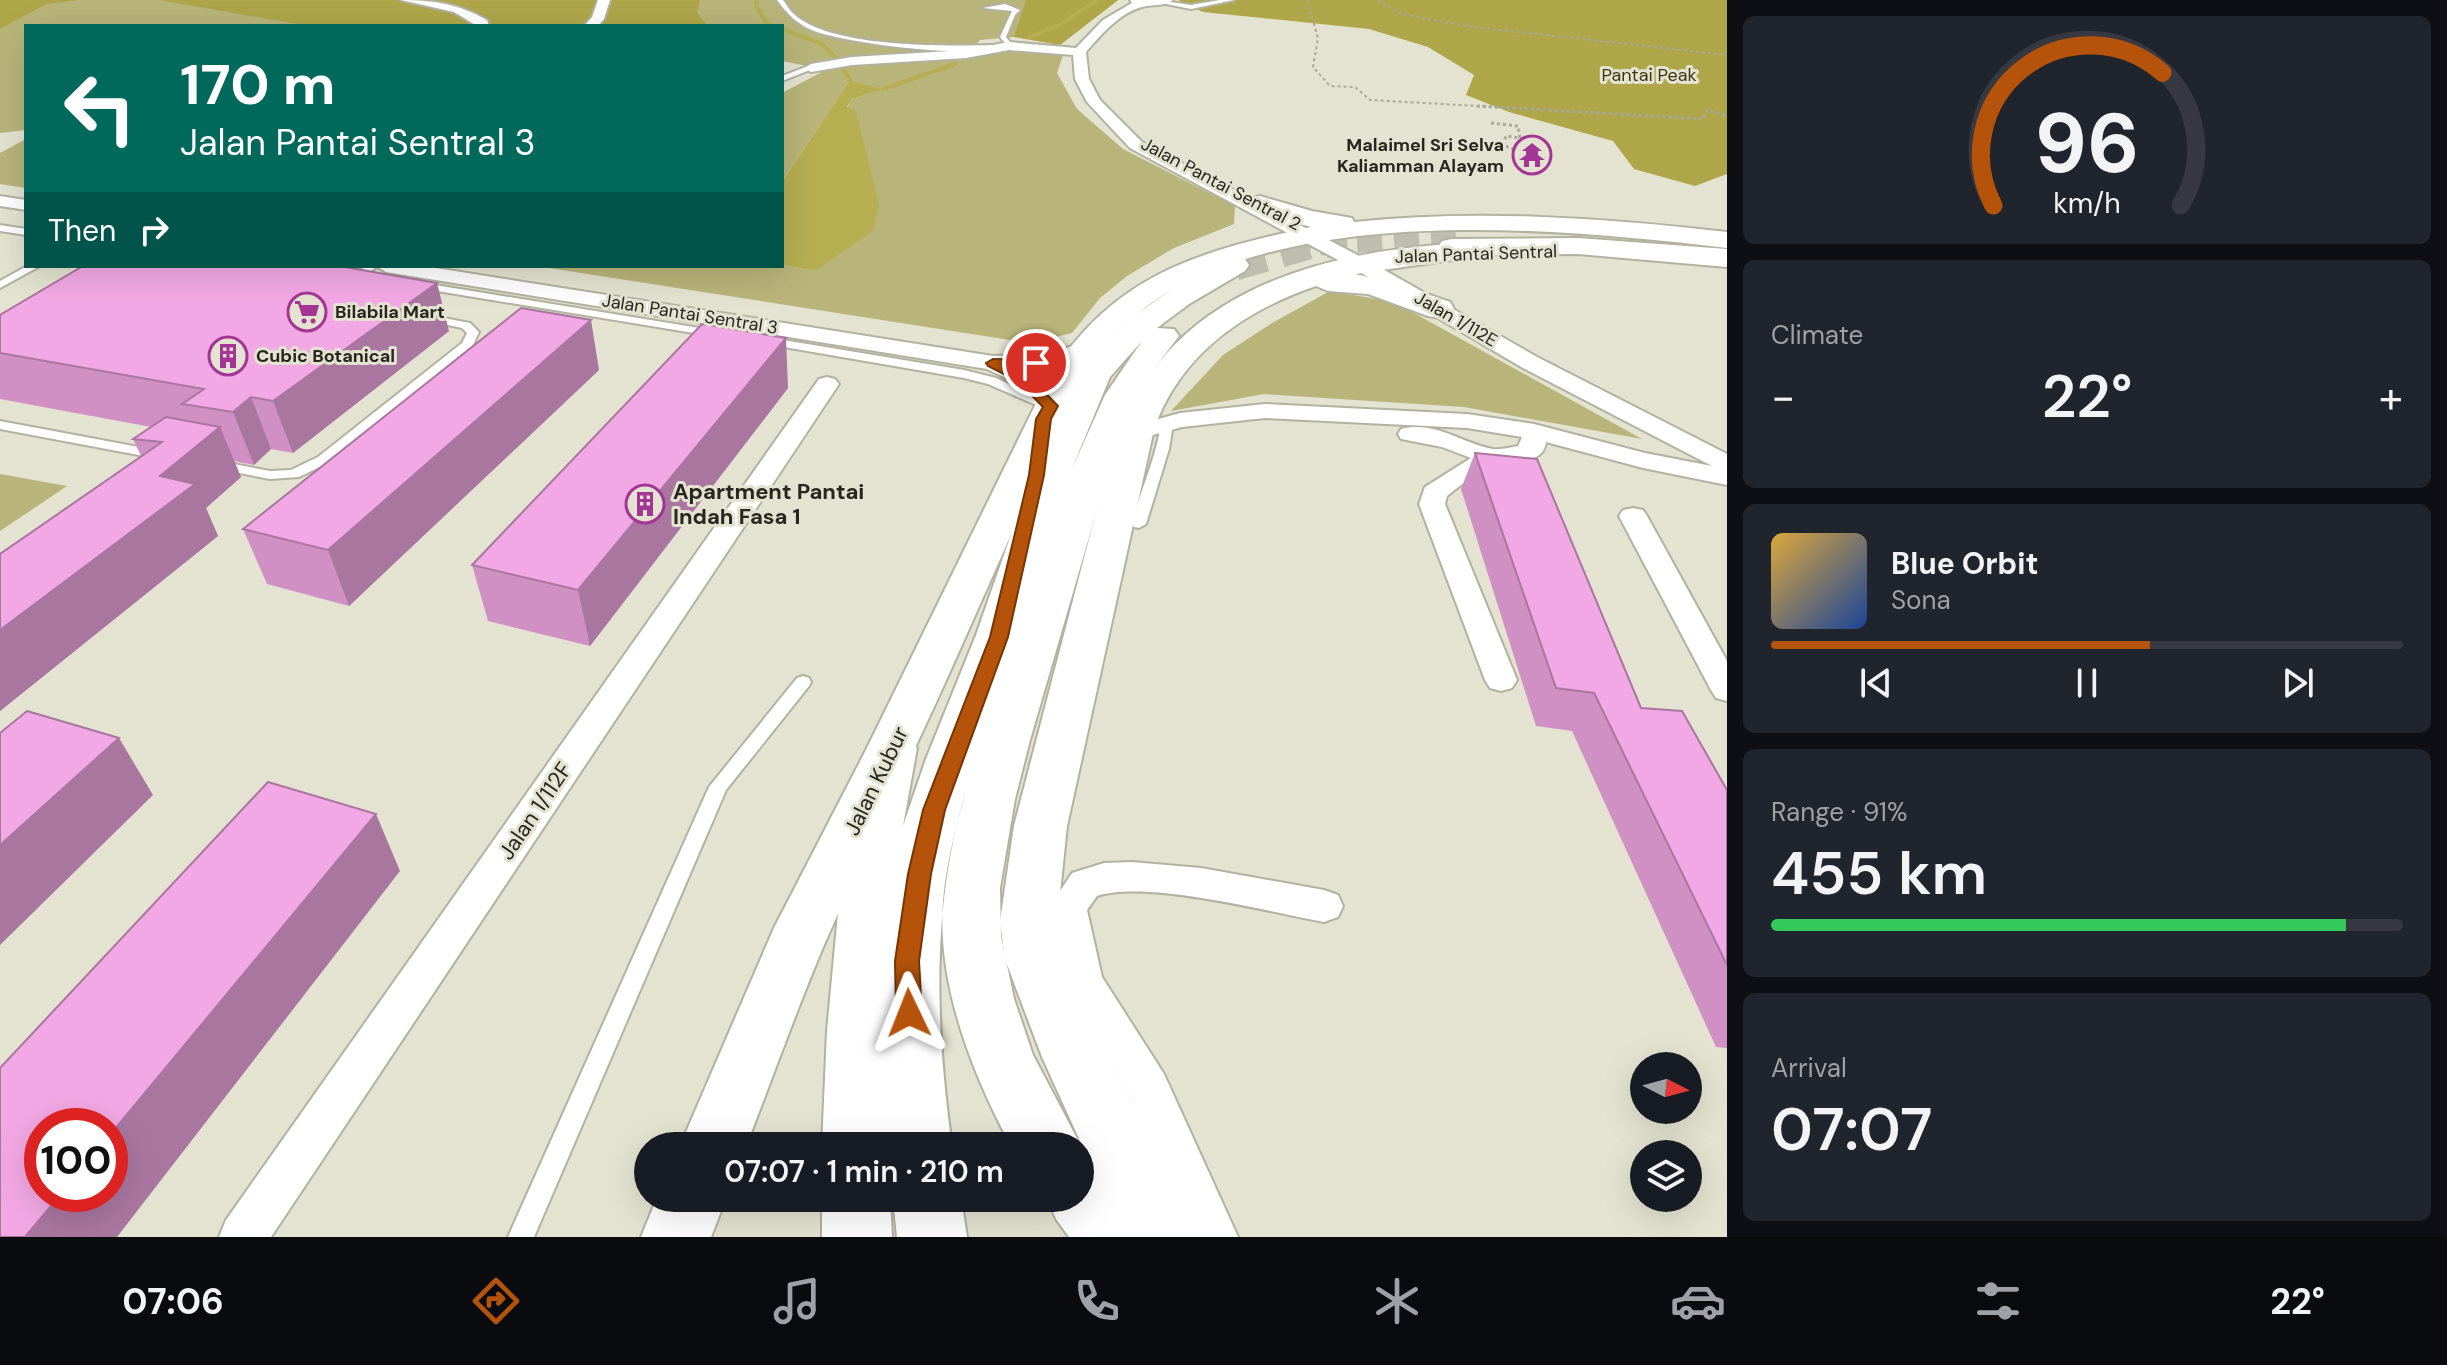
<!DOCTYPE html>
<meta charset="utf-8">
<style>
:root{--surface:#171b24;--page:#20242c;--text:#f1f3f6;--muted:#9ea1a6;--line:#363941;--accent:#b45309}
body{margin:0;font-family:"DM Sans",sans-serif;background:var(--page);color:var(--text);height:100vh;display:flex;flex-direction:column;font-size:30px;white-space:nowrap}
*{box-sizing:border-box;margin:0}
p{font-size:26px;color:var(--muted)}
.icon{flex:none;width:44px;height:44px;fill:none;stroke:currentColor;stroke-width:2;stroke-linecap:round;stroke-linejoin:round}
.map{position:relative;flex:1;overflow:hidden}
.details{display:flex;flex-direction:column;gap:16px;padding:16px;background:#0d0f14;width:720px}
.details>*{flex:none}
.hud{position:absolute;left:24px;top:24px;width:760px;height:244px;border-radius:0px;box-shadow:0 8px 32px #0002;background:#00695c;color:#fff;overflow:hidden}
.needle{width:52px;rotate:96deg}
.tools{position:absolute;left:1630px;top:1052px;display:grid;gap:16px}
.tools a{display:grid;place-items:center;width:72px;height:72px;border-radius:50%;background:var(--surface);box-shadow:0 8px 32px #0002;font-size:40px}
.speed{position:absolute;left:24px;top:1108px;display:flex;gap:16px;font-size:40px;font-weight:700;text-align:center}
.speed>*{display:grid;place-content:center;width:104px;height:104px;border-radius:50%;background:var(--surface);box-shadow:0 8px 32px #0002;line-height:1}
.speed .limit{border:12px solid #d22;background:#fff;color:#111}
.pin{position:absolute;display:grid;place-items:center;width:68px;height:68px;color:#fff;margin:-34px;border:4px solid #fff;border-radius:50%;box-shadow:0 2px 8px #0007}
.me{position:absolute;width:88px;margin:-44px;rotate:358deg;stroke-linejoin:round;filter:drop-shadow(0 0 6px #0008)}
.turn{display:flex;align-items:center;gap:28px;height:168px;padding:0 24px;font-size:36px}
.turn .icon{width:104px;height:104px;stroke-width:2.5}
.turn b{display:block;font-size:56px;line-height:68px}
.then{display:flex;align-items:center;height:76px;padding:0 24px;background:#0003;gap:16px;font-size:30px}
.big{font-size:60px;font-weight:600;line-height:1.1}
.details .tile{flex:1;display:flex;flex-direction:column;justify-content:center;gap:12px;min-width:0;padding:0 28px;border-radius:12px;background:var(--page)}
.details .dial{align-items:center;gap:0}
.dial svg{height:208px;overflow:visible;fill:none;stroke:var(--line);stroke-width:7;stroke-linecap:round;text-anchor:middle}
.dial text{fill:var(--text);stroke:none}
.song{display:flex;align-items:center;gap:24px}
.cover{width:96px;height:96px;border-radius:12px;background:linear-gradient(135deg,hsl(40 70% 55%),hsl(220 70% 35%))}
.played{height:8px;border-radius:4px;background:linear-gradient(90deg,var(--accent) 60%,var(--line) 60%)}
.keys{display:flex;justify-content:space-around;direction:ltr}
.heat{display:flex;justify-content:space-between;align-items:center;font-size:44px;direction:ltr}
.charge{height:12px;border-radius:6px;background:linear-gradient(90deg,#34c759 91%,var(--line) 0)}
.trip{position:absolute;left:634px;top:1132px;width:460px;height:80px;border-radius:40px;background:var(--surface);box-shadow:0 8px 32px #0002;font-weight:600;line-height:80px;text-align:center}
.tabs{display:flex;height:128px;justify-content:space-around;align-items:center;background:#090b0e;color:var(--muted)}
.tabs .icon{width:56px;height:56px}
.tabs .current{color:var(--accent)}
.tabs b{font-size:36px;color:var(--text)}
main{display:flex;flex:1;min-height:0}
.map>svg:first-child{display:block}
.green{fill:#b9b479}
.forest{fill:#aea649}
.water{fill:#b6ae51}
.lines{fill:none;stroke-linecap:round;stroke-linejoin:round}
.stream{stroke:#b6ae51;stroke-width:4}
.motorway-tunnel-far1{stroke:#bebdae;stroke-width:25;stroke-dasharray:25 12;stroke-linecap:butt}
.motorway-tunnel{stroke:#bebdae;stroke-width:31;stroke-dasharray:31 16;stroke-linecap:butt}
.service-casing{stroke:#b3b2a0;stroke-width:4}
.minor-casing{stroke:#b3b2a0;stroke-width:4}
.secondary-casing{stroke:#b3b2a0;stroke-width:4}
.motorway-casing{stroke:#b3b2a0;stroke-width:4}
.path-far1{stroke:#a9a89a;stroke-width:2;stroke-dasharray:3 3;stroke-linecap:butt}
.path{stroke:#a9a89a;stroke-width:3;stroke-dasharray:3 3;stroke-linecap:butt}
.service{fill:#fff;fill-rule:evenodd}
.minor{fill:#fff;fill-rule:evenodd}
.secondary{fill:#fff;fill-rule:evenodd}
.motorway{fill:#fff;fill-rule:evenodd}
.wall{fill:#d090c4}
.shaded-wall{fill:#a976a0}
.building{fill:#f2a8e4;stroke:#a976a0;stroke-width:2}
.route{fill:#b45309;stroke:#753606;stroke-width:2}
.labels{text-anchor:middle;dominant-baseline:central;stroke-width:6;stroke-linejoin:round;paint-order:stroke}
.far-park-label{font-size:18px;fill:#3b370f;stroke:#e4e3d1}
.far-poi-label{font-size:18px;font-weight:bold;fill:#272720;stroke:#e4e3d1;text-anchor:start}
.far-street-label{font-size:18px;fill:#272720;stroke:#e4e3d1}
.poi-label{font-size:22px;font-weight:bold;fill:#272720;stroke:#e4e3d1;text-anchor:start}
.street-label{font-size:22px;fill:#272720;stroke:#e4e3d1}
</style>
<main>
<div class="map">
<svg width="1727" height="1237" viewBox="0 0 1727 1237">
<rect width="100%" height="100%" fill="#e4e3d1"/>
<g class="green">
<polygon points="7,0 1118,0 1060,45 1014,37 980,40 970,51 807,66 782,61 782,26 26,26 26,130 0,133 0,3"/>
<polygon points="1006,50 1051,51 1063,55 1057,73 1077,109 1123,149 1235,206 1234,224 1174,248 1127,276 1100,298 1072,333 1030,343 536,266 782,265 815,271 847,108 852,99 882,89 850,80 782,182 782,93 833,66"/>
<polygon points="26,139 26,188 0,184 0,153"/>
<polygon points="1330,291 1394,302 1642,439 1464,407 1264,394 1171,411 1223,355 1272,323"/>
<polygon points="0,474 67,486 0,531"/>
</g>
<g class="forest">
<polygon points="0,0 79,0 46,4 0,29"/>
<polygon points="159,0 700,0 697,12 708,26 308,26"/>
<polygon points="1026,0 1118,0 1060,45 1014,37"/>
<polygon points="1178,0 1727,0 1727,174 1695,186 1634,169 1613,141 1509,112 1466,95 1474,75 1428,47 1369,29 1203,12"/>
</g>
<polygon class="water" points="850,80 883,89 852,99 847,107 856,111 879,205 873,231 815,271 782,265 782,182"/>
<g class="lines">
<g class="stream">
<polyline points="757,0 756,5 767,24 772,26"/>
<polyline points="782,29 822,44 839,61"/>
<polyline points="1030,37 1059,25 1097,0"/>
<polyline points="841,65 850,80"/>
<polyline points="883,89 955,64"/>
</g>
<polyline class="motorway-tunnel-far1" points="1320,243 1459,233"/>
<polyline class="motorway-tunnel" points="1235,265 1308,244 1347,241"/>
<g class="service-casing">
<g id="service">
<path d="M 777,0 L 783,0 C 787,5 790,11 795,15 C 833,48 944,46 994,45 L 998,47 C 967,59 847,43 814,31 C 797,24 787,14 777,0 Z"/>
<polygon points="1220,0 1234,0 1191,9 1161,3 1164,1 1191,5"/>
<polygon points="1005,4 1020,10 1015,15 1006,37 1013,46 1009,48 1000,37 1012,11 983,8"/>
<polygon points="808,66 815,68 782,81 782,76"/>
<polygon points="0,225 26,229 26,235 0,231"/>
<polygon points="27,266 40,266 0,288 0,281"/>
<polygon points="366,266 378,266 351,285 343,285 343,281"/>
<polygon points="417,282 718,331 724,334 718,337 413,287 412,285"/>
<polygon points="428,315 470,323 479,332 473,345 328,463 299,477 270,479 213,468 213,462 218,461 270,471 291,470 318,457 462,343 467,333 462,328 424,320 424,316"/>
<polygon points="765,337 964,370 996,378 1051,404 1045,408 1041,407 988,384 964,378 761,343 761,339"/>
<path d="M 1167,420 L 1173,424 L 1169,449 L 1146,524 L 1139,528 L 1134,527 L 1132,524 C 1140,490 1156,459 1161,424 Z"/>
<polygon points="0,421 160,451 167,455 160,459 0,429"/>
<polygon points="803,676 809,678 811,682 809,686 726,790 534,1237 508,1237 709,787 797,678"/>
</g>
</g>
<g class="minor-casing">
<g id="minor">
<path d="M 401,0 C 434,0 459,4 487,20 L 489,26 L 477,26 L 454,12 Z"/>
<polygon points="598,0 610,0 604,19 598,26 584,26 592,17"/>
<path d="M 1130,0 L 1173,0 C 1163,7 1153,4 1142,7 C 1119,13 1100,36 1086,52 L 1089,79 L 1100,100 L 1142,142 L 1365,259 L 1539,358 L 1727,454 L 1727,485 L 1643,468 L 1546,442 C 1543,466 1514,458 1497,464 C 1479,470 1461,485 1447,496 L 1445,504 L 1517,680 L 1512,688 L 1501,691 L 1490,688 L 1485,680 L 1419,504 L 1425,487 L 1471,458 L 1442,447 L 1401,439 L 1398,434 L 1401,429 C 1435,420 1463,444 1493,449 C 1501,450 1511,447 1518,446 L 1522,437 L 1467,428 L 1265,418 L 1182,427 L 1135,440 L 1126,438 L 1123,433 L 1126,428 L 1180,413 L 1265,404 L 1467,414 L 1534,424 L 1645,453 L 1712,466 L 1523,368 L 1351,267 L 1130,148 L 1087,102 L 1075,79 L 1073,55 L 1009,50 L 966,58 L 852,65 L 811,72 L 804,68 L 811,64 L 852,57 L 966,50 L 1009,42 L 1076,48 L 1103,20 L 1132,3 Z"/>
<polygon points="0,196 26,200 26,210 0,206"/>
<path d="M 376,266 L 423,266 L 993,356 L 1050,354 L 1086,341 L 1097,348 L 1094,353 L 1053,368 L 1022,369 L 1031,373 L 1062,406 L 1058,411 C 1038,416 1031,397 1017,385 C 1008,378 997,374 987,369 L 386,272 Z"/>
<polygon points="827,377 835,379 839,384 271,1237 219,1237 226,1220 819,379"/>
<polygon points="1633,508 1643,510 1647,516 1727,661 1727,701 1716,698 1711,690 1619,516 1623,510"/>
<path d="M 1132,862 L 1201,868 L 1324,890 L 1338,895 L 1343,906 L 1338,917 L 1324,922 C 1269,912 1148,880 1097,896 L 1087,910 L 1102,977 L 1164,1074 L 1238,1237 L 1190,1237 L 1133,1103 L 1063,982 L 1048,909 L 1072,873 L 1104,863 Z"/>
</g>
</g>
<g class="secondary-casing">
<g id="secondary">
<path d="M 1260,196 L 1312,211 L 1352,218 L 1354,222 C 1479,209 1603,218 1727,232 L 1727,248 C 1561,229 1335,207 1181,285 C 1149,302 1115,328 1094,359 C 1070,395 1054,436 1037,476 C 1013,530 989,584 965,638 C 920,741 869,842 824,945 C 796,1011 772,1079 746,1146 L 680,1146 L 774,928 L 867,748 L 1048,379 C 1114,274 1197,252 1311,227 L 1251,210 L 1247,204 L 1251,198 Z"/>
<path d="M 1449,244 L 1459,247 L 1463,253 L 1459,259 L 1355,274 L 1395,283 L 1450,302 L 1454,309 L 1450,316 L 1439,318 L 1428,316 L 1368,294 L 1328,291 L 1316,286 C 1243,311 1180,355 1154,429 L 1067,826 L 1057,922 L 1063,959 L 1095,1036 L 1195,1212 L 1205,1237 L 1131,1237 L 1080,1141 L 1042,1057 L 1005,959 L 1000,922 L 1014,826 L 1113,447 C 1162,298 1306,254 1449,244 Z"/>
<polygon points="657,1198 726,1198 711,1237 641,1237"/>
</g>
</g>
<g class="motorway-casing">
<g id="motorway">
<polygon points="1578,238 1727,249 1727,267 1578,254 1452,255 1442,253 1438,247 1442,241 1452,239"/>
<path d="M 1235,256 L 1245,259 L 1249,265 L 1245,271 L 1189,304 L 1157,328 L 1174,329 L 1179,336 L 1156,366 L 1139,395 L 1108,472 L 1030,740 L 1015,799 L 1000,888 L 1001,936 L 1014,999 L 1033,1055 L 1081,1146 L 1080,1149 L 1080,1146 L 1011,1146 C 972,1073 937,985 943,901 C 946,863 957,823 967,787 C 931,905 935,1025 952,1146 L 822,1146 L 827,1031 L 843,860 L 867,748 L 874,735 L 892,730 L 910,735 L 917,748 L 903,826 L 926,759 L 976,635 L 1035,466 L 1077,377 L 1100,347 L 1132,317 L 1186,280 ZM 1142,341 L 1105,395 L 1071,471 L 1110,377 Z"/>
<polygon points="1080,1161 1104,1171 1138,1212 1148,1237 1069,1237 1056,1219 1047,1198 1080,1198"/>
<polygon points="822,1198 890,1198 892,1237 822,1237"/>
<polygon points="893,1198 961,1198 967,1237 897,1237"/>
</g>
</g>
<g class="path-far1">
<polyline points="1307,0 1318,38 1313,67 1330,86 1355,87 1370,100 1513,108"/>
<polyline points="1378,0 1402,14 1473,27 1727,55"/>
</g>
<g class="path">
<polyline points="1477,106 1703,119 1707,110 1727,116"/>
<polyline points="1491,123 1518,126 1520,138 1506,136 1503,145 1515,150"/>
</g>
<use href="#service" class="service"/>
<use href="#minor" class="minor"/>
<use href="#secondary" class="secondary"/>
<use href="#motorway" class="motorway"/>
</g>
<g class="wall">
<polygon points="0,315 449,331 293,453 271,449 254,465 234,461 241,477 206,508 218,536 0,711 0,554 141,456 133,439 151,427 0,399"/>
<polygon points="599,370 349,606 267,584 243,529"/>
<polygon points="788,388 590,646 488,621 472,565"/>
<polygon points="1475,453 1641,708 1727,790 1727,1048 1716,1047 1572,731 1536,726 1461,489"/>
</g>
<g class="shaded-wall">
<polygon points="437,283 449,331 293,453 273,401"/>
<polygon points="591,320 599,370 349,606 328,550"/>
<polygon points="786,338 788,388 590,646 578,590"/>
<polygon points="251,397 271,449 254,465 233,412"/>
<polygon points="220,427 241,477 206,508 218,536 0,711 0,630 160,476"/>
<polygon points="119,738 153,795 0,945 0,845"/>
<polygon points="376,814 400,871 117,1237 25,1237 61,1194 110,1194 110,1135"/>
</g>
<g class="building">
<polygon points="83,266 339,266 437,283 273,401 251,397 233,412 182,404 204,389 0,353 0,315"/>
<polygon points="521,308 591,320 328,550 243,529"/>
<polygon points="702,324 786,338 578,590 472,565"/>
<polygon points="166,417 220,427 160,476 195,484 0,630 0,554 162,442 133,439"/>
<polygon points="1475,453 1537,459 1641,708 1682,711 1727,790 1727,965 1594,693 1556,688"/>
<polygon points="27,711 119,738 0,845 0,733"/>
<polygon points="268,782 376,814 110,1135 110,1126 42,1126 42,1194 61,1194 25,1237 0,1237 0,1068"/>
</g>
<polygon class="route" points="993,359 1041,360 1043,363 1036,368 1012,367 1028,375 1058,406 1051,419 1044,475 1008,637 945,810 931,874 919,961 922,1013 918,1021 909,1024 900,1021 896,1013 895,961 908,874 923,810 990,637 1029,475 1036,419 1043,407 1018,381 988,366 986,363"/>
<defs>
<g id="temple-ring" transform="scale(2)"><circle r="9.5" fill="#e4e3d1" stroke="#a33695" stroke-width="1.5"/><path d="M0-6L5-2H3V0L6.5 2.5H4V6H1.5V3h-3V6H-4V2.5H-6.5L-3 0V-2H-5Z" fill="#a33695"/></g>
<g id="supermarket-ring" transform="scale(2)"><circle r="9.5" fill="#e4e3d1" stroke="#a33695" stroke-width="1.5"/><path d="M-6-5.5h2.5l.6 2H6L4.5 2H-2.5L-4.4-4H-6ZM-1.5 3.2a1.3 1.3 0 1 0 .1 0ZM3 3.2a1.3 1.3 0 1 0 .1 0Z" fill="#a33695"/></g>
<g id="building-ring" transform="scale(2)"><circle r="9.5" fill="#e4e3d1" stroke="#a33695" stroke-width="1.5"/><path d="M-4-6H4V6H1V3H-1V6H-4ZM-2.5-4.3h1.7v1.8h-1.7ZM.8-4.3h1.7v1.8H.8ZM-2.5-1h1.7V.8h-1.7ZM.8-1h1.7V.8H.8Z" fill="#a33695"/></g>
</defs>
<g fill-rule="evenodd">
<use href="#temple-ring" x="1532" y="155"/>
<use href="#supermarket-ring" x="307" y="312"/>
<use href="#building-ring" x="228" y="356"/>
<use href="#building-ring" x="645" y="504"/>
</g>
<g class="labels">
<g class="far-park-label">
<text x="1649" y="75">Pantai Peak</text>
</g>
<g class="far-poi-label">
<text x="1504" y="145" text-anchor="end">Malaimel Sri Selva<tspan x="1504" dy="21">Kaliamman Alayam</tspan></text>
<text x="335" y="312">Bilabila Mart</text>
<text x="256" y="356">Cubic Botanical</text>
</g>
<g class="far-street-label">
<text transform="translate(1221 184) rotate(28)">Jalan Pantai Sentral 2</text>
<text transform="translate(1476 254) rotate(-2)">Jalan Pantai Sentral</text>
<text transform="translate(690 314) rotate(9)">Jalan Pantai Sentral 3</text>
<text transform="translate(1456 319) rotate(30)">Jalan 1/112E</text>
</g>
<g class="poi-label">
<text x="673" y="491">Apartment Pantai<tspan x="673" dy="25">Indah Fasa 1</tspan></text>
</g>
<g class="street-label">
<text transform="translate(876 781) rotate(-64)">Jalan Kubur</text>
<text transform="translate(535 811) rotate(-56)">Jalan 1/112F</text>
</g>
</g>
</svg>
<div class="tools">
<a><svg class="needle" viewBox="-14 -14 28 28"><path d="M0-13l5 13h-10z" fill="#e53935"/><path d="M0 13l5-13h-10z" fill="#9ea1a6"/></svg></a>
<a><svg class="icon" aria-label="layers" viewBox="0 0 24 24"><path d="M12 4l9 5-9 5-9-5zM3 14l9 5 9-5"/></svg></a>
</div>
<div class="speed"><div class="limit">100</div></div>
<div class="pin" style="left:1036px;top:363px;background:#d93025"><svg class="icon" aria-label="arrive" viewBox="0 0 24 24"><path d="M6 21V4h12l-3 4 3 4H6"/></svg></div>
<svg class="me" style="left:909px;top:1013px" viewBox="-20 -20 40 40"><path d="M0-17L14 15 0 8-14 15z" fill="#b45309" stroke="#fff" stroke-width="4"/></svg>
<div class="trip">07:07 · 1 min · 210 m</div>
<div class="hud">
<div class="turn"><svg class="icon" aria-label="left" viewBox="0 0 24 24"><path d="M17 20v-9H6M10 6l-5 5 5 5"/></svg><div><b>170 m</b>Jalan Pantai Sentral 3</div></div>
<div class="then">Then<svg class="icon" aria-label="right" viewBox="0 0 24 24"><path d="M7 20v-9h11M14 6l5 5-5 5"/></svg></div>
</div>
</div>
<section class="details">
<div class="tile dial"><svg viewBox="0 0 100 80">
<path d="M14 69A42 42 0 1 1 86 69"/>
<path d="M14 69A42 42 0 0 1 79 18" stroke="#b45309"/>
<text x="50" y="56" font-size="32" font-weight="700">96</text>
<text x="50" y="72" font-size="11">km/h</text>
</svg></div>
<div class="tile"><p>Climate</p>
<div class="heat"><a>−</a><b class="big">22°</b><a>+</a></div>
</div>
<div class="tile">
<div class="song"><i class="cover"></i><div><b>Blue Orbit</b><p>Sona</p></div></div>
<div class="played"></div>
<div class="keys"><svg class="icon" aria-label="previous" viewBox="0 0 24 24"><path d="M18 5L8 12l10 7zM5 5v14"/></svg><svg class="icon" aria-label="pause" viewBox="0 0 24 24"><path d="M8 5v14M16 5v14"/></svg><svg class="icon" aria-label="next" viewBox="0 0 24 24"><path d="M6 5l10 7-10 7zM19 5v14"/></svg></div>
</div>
<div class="tile"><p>Range · 91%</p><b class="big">455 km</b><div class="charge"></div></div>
<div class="tile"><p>Arrival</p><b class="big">07:07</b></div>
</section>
</main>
<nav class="tabs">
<b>07:06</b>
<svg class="icon current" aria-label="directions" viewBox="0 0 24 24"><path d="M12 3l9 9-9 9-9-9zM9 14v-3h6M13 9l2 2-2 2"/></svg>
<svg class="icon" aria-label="music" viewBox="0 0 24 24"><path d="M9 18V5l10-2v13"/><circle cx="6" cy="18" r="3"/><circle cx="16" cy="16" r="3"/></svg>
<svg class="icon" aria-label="phone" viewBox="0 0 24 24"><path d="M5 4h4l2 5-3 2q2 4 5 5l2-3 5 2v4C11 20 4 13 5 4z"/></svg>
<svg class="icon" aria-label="climate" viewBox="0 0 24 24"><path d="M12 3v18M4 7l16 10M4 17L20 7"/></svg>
<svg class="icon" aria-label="car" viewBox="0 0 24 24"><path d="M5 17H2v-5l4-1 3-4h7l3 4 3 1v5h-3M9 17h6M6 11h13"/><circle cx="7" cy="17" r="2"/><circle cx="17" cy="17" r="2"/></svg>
<svg class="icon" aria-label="filters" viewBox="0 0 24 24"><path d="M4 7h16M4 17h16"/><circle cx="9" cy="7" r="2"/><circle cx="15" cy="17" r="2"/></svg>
<b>22°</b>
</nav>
